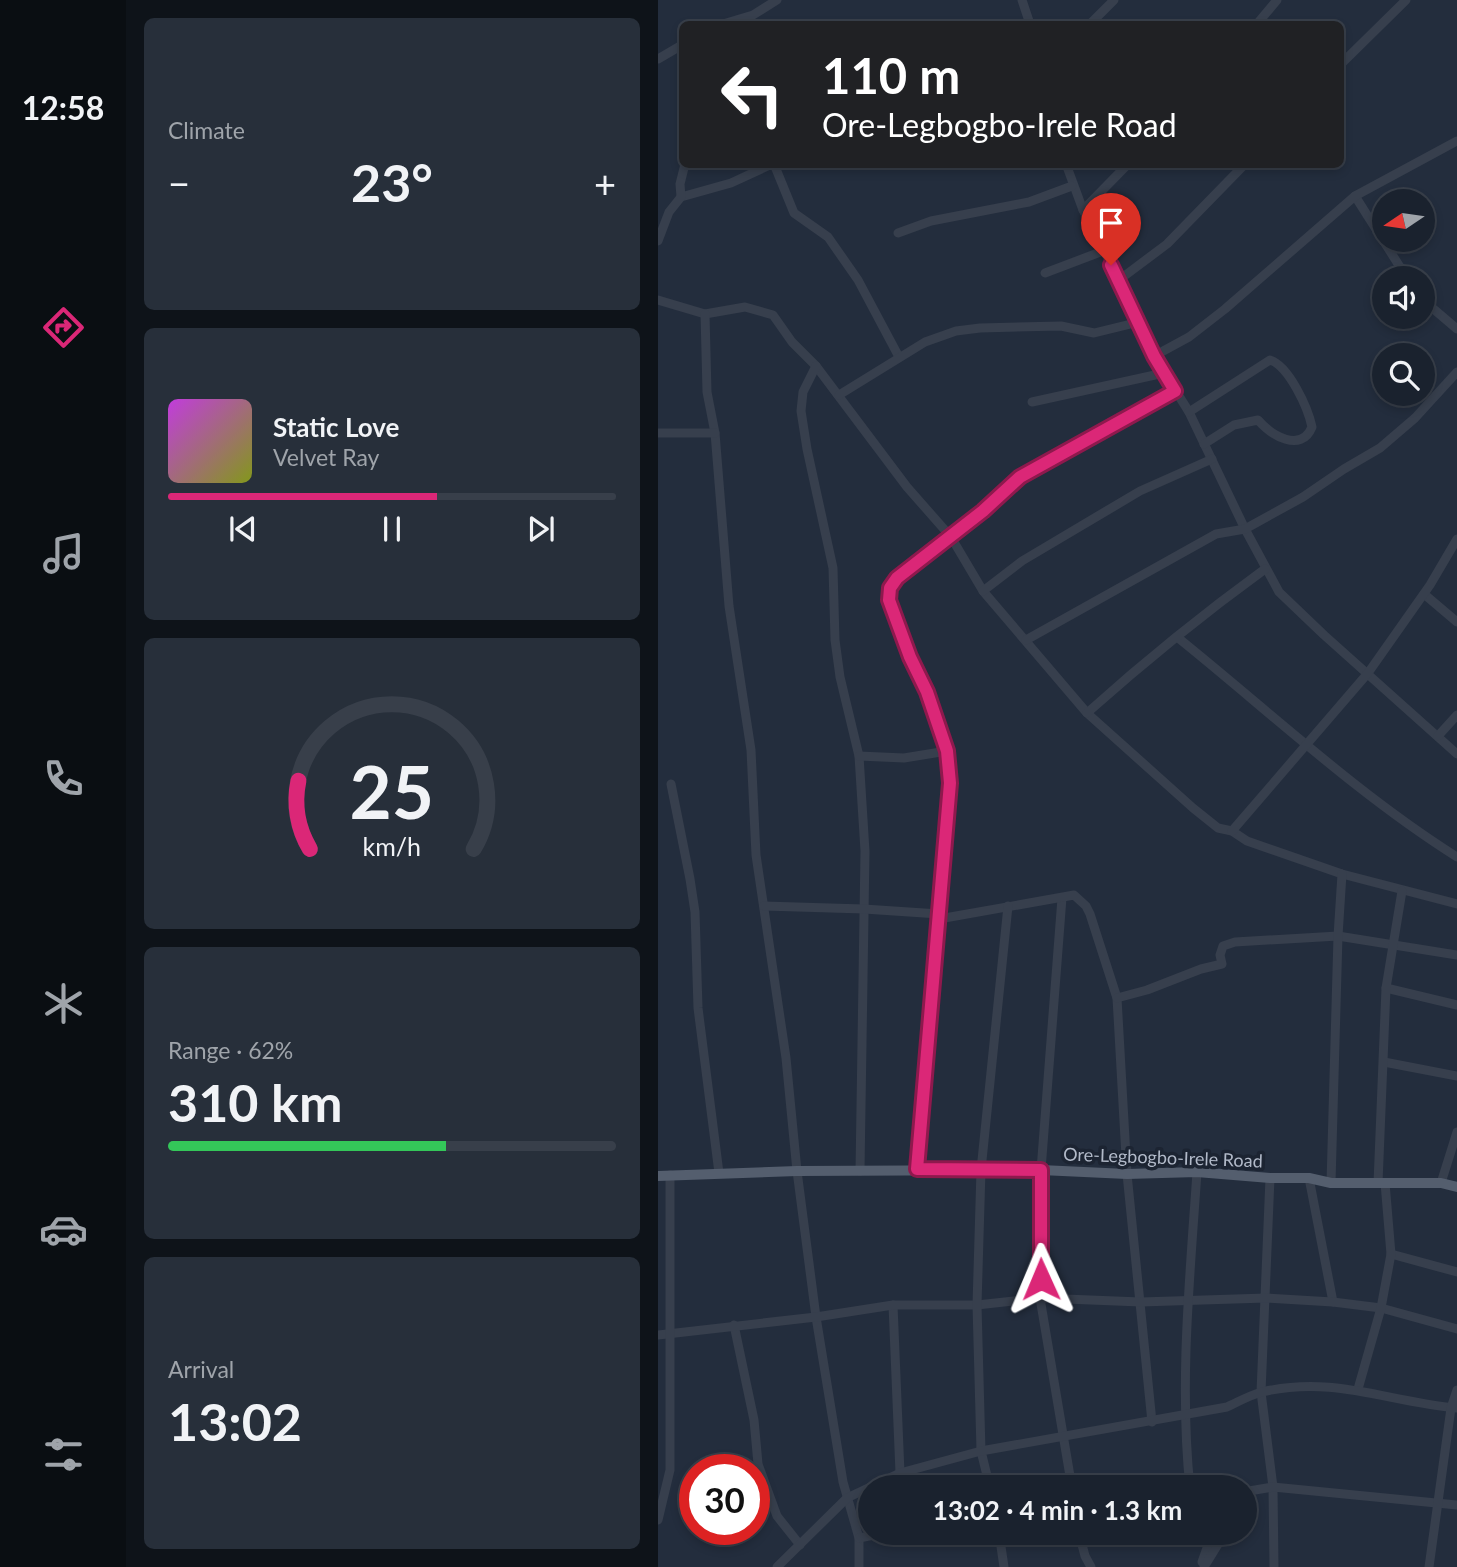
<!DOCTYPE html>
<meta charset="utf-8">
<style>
:root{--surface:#1a222e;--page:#272f3a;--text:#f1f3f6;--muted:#9fa4aa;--line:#383f4a;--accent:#db2777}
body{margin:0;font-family:Lato,sans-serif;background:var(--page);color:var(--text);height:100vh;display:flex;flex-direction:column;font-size:26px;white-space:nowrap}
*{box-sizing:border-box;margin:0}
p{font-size:23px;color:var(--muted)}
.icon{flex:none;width:38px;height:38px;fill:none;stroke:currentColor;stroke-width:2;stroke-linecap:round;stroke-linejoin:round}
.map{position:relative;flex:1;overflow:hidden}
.side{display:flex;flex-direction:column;gap:18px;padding:18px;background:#0e1319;width:532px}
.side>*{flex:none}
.banner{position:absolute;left:21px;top:21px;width:665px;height:147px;border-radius:10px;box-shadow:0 4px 10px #0003,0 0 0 2px var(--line);background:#202124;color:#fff;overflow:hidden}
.needle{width:46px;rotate:257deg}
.fabs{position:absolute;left:714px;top:189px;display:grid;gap:14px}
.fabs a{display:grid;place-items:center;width:63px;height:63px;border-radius:50%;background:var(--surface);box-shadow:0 4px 10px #0003,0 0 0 2px var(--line);font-size:35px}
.speed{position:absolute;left:21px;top:1454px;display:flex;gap:14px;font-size:35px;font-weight:700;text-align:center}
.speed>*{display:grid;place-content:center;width:91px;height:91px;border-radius:50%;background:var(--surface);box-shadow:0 4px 10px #0003,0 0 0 2px var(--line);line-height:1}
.speed .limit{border:10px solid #d22;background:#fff;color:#111}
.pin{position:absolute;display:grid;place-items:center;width:60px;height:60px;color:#fff;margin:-72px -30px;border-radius:50% 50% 50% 0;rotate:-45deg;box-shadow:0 0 7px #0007}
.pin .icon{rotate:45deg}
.me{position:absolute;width:77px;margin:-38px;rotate:359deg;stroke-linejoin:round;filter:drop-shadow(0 0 5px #0008)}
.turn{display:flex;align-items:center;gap:24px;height:147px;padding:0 28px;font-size:32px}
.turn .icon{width:91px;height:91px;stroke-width:2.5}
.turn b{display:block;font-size:49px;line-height:60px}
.big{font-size:52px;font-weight:700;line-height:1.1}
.side .tile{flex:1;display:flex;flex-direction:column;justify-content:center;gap:10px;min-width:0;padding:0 24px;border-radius:10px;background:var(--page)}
.side .dial{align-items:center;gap:0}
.dial svg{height:182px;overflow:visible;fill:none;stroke:var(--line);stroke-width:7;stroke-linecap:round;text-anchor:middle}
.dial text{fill:var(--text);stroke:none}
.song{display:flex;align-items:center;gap:21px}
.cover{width:84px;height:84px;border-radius:10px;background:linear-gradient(135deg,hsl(290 70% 55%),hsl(70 70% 35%))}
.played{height:7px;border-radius:4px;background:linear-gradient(90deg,var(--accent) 60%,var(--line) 60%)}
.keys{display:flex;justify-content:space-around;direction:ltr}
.heat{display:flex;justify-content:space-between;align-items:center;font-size:38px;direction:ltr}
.charge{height:10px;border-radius:5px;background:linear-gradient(90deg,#34c759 62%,var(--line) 0)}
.trip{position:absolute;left:200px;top:1475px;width:399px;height:70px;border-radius:35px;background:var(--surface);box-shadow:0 4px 10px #0003,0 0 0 2px var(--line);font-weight:700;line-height:70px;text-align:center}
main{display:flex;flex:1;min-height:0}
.tabs{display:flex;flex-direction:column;width:126px;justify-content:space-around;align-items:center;background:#0a0e12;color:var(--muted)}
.tabs .icon{width:49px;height:49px}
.tabs .on{color:var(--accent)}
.tabs b{font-size:32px;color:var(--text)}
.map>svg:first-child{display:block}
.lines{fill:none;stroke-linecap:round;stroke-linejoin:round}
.minor{stroke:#373f4d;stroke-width:9}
.major{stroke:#545e6e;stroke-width:10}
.route-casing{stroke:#8e194d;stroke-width:18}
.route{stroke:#db2777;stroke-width:12}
.labels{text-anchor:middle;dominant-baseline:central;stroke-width:7;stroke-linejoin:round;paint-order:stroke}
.street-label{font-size:18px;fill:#b2bac9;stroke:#1c2432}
</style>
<main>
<nav class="tabs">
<b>12:58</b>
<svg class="icon on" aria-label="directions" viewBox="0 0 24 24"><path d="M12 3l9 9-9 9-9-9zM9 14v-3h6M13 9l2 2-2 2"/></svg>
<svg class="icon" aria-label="music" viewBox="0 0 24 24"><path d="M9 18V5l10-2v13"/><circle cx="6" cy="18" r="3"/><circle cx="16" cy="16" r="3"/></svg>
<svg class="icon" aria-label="phone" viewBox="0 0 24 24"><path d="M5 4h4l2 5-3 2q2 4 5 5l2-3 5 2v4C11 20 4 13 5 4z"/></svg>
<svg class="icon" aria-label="climate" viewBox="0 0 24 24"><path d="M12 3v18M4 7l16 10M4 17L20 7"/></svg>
<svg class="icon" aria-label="car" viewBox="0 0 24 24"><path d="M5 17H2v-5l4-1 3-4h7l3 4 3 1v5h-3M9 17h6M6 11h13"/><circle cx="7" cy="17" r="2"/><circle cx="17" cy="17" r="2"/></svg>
<svg class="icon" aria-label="filters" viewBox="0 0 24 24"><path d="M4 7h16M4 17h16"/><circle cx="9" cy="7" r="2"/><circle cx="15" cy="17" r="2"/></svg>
</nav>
<section class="side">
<div class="tile"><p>Climate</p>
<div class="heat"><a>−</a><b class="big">23°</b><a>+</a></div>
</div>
<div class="tile">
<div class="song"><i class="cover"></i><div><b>Static Love</b><p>Velvet Ray</p></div></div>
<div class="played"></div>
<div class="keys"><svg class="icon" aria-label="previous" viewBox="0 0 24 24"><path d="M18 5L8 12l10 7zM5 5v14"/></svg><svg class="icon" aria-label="pause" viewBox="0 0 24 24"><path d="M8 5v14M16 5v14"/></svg><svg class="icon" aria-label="next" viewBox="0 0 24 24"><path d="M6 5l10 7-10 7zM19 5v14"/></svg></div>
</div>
<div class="tile dial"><svg viewBox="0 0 100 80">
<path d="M14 69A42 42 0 1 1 86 69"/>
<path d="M14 69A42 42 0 0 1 9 39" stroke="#db2777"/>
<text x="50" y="56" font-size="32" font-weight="700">25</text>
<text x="50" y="72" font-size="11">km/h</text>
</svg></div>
<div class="tile"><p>Range · 62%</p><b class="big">310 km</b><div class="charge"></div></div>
<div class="tile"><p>Arrival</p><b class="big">13:02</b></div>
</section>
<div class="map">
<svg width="799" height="1567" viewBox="0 0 799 1567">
<rect width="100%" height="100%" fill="#232d3d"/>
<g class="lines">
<g class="minor">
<polyline points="364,0 372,24"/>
<polyline points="65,24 95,15 119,0"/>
<polyline points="432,24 456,0"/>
<polyline points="599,24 619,0"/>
<polyline points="0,59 24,45"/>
<polyline points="682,65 748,0"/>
<polyline points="116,164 136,213 170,237 200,280 241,357"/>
<polyline points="408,164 425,210 461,280 496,356 531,412 587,529 621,592 666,635 799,754"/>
<polyline points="697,196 749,278"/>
<polyline points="23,197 73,183 114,164"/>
<polyline points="425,210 470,164"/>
<polyline points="240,233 273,221 371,202 414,186"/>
<polyline points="0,241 11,212 23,197 22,184 27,164"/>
<polyline points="387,273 445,251"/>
<polyline points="461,280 509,244 587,164"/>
<polyline points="0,300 47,314 87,307 115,315 134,342 158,366 249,487 293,537 325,591 429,713 535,808 560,828 574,831 589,841 684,874 799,904"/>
<polyline points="765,300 799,329"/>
<polyline points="47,314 49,392 57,433 71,606 93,750 98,855 128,1058 139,1171 158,1317 185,1482 201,1538 201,1567"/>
<polyline points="496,356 531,337 567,309 697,196 799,141"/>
<polyline points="158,366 145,392 143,411 149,449 175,568 177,640 182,677 201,756 207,851 202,1171"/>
<polyline points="181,395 267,342 298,331 322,328 403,326 436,333 481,322"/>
<polyline points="374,402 506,373"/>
<path d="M 531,412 L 612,360 C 631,366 650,408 654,427 C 643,454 613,435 600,420 L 576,425 L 546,444"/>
<polyline points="0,433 57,433"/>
<polyline points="325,591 364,561 482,491 554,459"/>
<polyline points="766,594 799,622"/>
<path d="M 519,637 C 611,711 699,794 799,857"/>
<polyline points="368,640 558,534 587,529 645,497 686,469 722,448 757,418 799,372"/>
<path d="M 429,713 C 486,662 545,614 607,569"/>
<polyline points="780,736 799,715"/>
<polyline points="201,756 246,758 289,751"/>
<polyline points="13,784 32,879 37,912 40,1008 61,1173"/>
<polyline points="574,831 710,673 772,585 799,539"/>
<polyline points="404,898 383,1170 382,1298 414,1488"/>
<polyline points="106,906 206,909 281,914"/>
<polyline points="281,919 416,895 428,906 432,914 459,998 469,1174 494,1422"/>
<polyline points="728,988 799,1005"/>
<polyline points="459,998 489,990 543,969 564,964 562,955 565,946 577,942 680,936 799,955"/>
<polyline points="726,1062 799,1076"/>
<polyline points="259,1169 292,783 289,751 269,692 252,657 234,610 231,594 235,583 362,477 517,391"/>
<polyline points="612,1178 603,1392 615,1487 616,1567"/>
<polyline points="651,1178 675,1302"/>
<polyline points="673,1183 680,936 684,874"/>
<polyline points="720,1183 728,988 744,891"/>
<polyline points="783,1183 799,1132"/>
<polyline points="733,1254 799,1272"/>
<polyline points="235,1305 242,1473"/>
<polyline points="76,1325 96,1420 100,1464 119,1516 142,1545"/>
<polyline points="0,1335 158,1317 235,1305 319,1305 382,1298 483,1302 608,1298 675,1302 723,1308 799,1329"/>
<polyline points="700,1389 723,1308 733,1254 727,1183"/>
<polyline points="332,1488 323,1451 319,1305 323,1170 350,906"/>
<path d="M 532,1488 C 521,1383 532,1276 539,1172"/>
<polyline points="586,1499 591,1491 615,1487 799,1505"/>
<polyline points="0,1520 12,1470 12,1175"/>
<polyline points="341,1533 346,1567"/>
<polyline points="421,1533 427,1556 433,1567"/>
<polyline points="201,1538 226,1533"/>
<polyline points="544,1562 550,1545 548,1533"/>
<path d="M 119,1567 L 189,1498 L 242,1473 L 323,1451 L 569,1407 C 580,1402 592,1395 604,1392 C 676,1375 730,1402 799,1408"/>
<polyline points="546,1567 567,1533"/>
<polyline points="771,1567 793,1408 799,1390"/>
</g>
<polyline class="major" points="0,1176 139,1171 383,1170 469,1174 539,1172 612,1178 651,1178 673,1183 783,1183 799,1187"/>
</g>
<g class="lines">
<g class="route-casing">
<polyline id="route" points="383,1279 383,1170 259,1169 292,783 289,751 269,692 252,657 231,600 232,588 239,578 325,511 362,477 517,391 496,356 453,265"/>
</g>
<use href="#route" class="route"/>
</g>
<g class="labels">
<g class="street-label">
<text transform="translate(505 1157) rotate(2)">Ore-Legbogbo-Irele Road</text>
</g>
</g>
</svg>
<div class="fabs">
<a><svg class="needle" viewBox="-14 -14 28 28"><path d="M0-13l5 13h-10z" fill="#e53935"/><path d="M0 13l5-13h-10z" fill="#9fa4aa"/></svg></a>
<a><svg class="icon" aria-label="sound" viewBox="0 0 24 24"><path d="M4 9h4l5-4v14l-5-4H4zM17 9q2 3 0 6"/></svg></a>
<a><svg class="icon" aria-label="search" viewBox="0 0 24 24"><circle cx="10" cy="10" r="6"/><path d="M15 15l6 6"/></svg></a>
</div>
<div class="speed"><div class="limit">30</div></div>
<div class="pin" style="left:453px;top:265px;background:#d93025"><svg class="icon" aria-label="arrive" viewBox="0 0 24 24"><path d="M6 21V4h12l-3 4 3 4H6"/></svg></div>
<svg class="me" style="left:383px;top:1279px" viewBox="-20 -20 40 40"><path d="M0-17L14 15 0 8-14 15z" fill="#db2777" stroke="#fff" stroke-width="4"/></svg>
<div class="trip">13:02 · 4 min · 1.3 km</div>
<div class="banner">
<div class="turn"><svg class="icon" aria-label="left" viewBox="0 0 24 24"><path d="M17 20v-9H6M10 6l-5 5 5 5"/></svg><div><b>110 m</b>Ore-Legbogbo-Irele Road</div></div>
</div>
</div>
</main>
